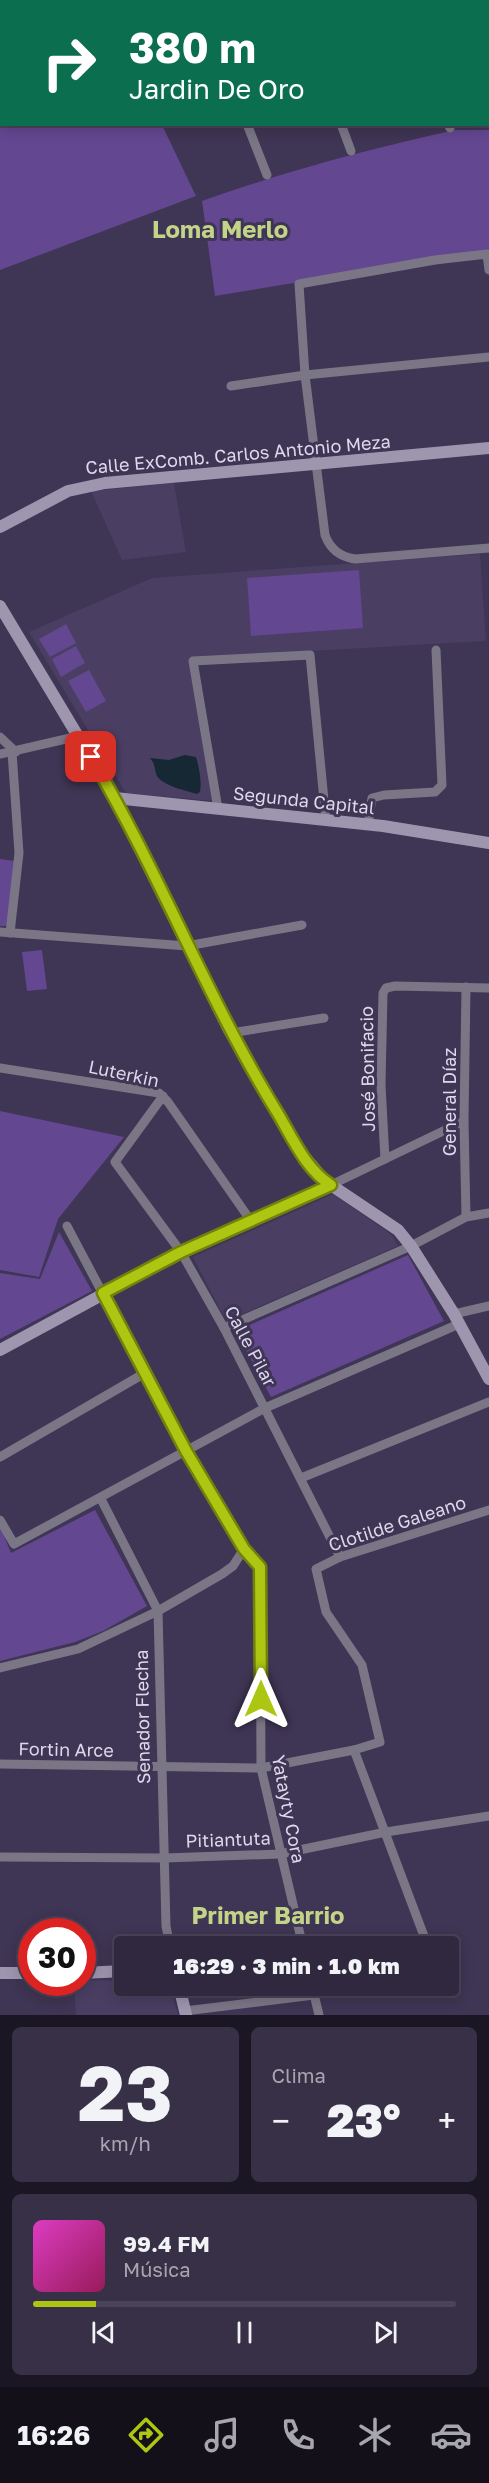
<!DOCTYPE html>
<html lang="es">
<meta charset="utf-8">
<style>
:root{--surface:#2f283f;--page:#373046;--text:#f1f3f6;--muted:#a7a6b0;--line:#4a4459;--accent:#acc612}
body{margin:0;font-family:"Golos Text",sans-serif;background:var(--page);color:var(--text);height:100vh;display:flex;flex-direction:column;font-size:22px;white-space:nowrap}
*{box-sizing:border-box;margin:0}
p{font-size:20px;color:var(--muted)}
.icon{flex:none;width:33px;height:33px;fill:none;stroke:currentColor;stroke-width:2;stroke-linecap:round;stroke-linejoin:round}
.map{position:relative;height:2015px;overflow:hidden}
.sheet{display:flex;flex-direction:column;gap:12px;padding:12px;background:#1a1623;flex:1}
.sheet>*{flex:none}
.banner{position:absolute;left:0px;top:0px;width:489px;height:126px;box-shadow:0 3px 15px #0003,0 0 0 2px var(--line);background:#0b6e4f;color:#fff;overflow:hidden}
.speed{position:absolute;left:18px;top:1918px;display:flex;gap:12px;font-size:30px;font-weight:700;text-align:center}
.speed>*{display:grid;place-content:center;width:78px;height:78px;border-radius:50%;background:var(--surface);box-shadow:0 3px 15px #0003,0 0 0 2px var(--line);line-height:1}
.speed .limit{border:9px solid #d22;background:#fff;color:#111}
.pin{position:absolute;display:grid;place-items:center;width:51px;height:51px;color:#fff;margin:-26px;border-radius:12px;box-shadow:0 3px 9px #0006}
.me{position:absolute;width:66px;margin:-33px;rotate:0deg;stroke-linejoin:round;filter:drop-shadow(0 0 4px #0008)}
.turn{display:flex;align-items:center;gap:21px;height:126px;padding:0 30px;font-size:27px}
.turn .icon{width:78px;height:78px;stroke-width:2.5}
.turn b{display:block;font-size:42px;line-height:51px}
.big{font-size:45px;font-weight:800;line-height:1.1}
.sheet .card{flex:1;display:flex;flex-direction:column;justify-content:center;gap:9px;min-width:0;padding:0 21px;border-radius:9px;background:var(--page)}
.sheet .dial{align-items:center;gap:0}
.dial b{font-size:78px;line-height:1}
.song{display:flex;align-items:center;gap:18px}
.cover{width:72px;height:72px;border-radius:9px;background:linear-gradient(135deg,hsl(310 70% 55%),hsl(330 70% 35%))}
.played{height:6px;border-radius:3px;background:linear-gradient(90deg,var(--accent) 15%,var(--line) 15%)}
.keys{display:flex;justify-content:space-around;direction:ltr}
.heat{display:flex;justify-content:space-between;align-items:center;font-size:33px;direction:ltr}
.sheet .tiles{flex:1;display:grid;gap:12px;grid-template-columns:1fr 1fr}
.card:last-child{grid-column:span 2}
.trip{position:absolute;left:114px;top:1936px;width:345px;height:60px;border-radius:6px;background:var(--surface);box-shadow:0 3px 15px #0003,0 0 0 2px var(--line);font-weight:800;line-height:60px;text-align:center}
.dock{display:flex;height:96px;justify-content:space-around;align-items:center;background:#131019;color:var(--muted)}
.dock .icon{width:42px;height:42px}
.dock .on{color:var(--accent)}
.dock b{font-size:27px;color:var(--text)}
.map>svg:first-child{display:block}
.built{fill:#4a3e63}
.green{fill:#634791}
.water{fill:#162834}
.lines{fill:none;stroke-linecap:round;stroke-linejoin:round}
.street{stroke:#7b7686;stroke-width:9}
.secondary{stroke:#9e96af;stroke-width:12}
.route-casing{stroke:#70810c;stroke-width:15}
.route{stroke:#acc612;stroke-width:10}
.labels{text-anchor:middle;dominant-baseline:central;stroke-width:6;stroke-linejoin:round;paint-order:stroke}
.street-label{font-size:18px;fill:#ddd8eb;stroke:#3f3554}
.district-label{font-size:24px;font-weight:bold;fill:#c3d488;stroke:#3f3554}
</style>
<div class="map">
<svg width="489" height="2015" viewBox="0 0 489 2015">
<rect width="100%" height="100%" fill="#3f3554"/>
<g class="built">
<polygon points="174,483 186,552 122,560 91,491"/>
<polygon points="480,554 486,641 189,658 214,801 126,793 29,632 152,578"/>
<polygon points="333,1194 392,1235 398,1246 226,1321 193,1257"/>
<polygon points="83,1980 124,1981 124,1986 170,1986 178,2015 76,2015 74,1983 82,1983"/>
</g>
<g class="green">
<polygon points="0,0 124,0 2,2 2,124 162,125 196,196 0,270"/>
<path d="M 455,130 L 489,130 L 489,251 L 215,296 L 202,201 C 286,171 369,149 455,130 Z"/>
<polygon points="359,570 363,628 251,636 247,578"/>
<polygon points="66,624 76,643 50,657 39,639"/>
<polygon points="76,646 85,663 61,677 52,659"/>
<polygon points="89,670 106,701 86,712 68,681"/>
<polygon points="0,859 15,861 7,926 0,926"/>
<polygon points="42,950 47,989 27,991 22,952"/>
<polygon points="0,1111 124,1137 58,1219 39,1277 0,1270"/>
<polygon points="59,1232 92,1291 0,1339 0,1273 40,1279"/>
<polygon points="408,1255 444,1321 271,1397 236,1331"/>
<polygon points="95,1510 147,1606 103,1631 75,1642 0,1661 0,1526 11,1553"/>
</g>
<path class="water" d="M 185,755 L 196,757 C 199,767 202,782 200,792 L 197,794 C 187,791 163,786 157,776 C 154,769 156,765 150,758 L 169,760 Z"/>
<g class="lines">
<g class="street">
<polyline points="292,0 293,2"/>
<polyline points="398,0 399,2"/>
<polyline points="327,2 330,0"/>
<polyline points="247,124 267,175"/>
<polyline points="341,124 351,151"/>
<polyline points="448,124 450,128"/>
<path d="M 489,270 L 487,254 L 435,260 L 299,284 L 305,375 L 325,535 C 330,549 341,557 355,559 L 489,548"/>
<polyline points="231,386 305,375 489,357"/>
<polyline points="0,737 16,752"/>
<polyline points="0,754 79,736"/>
<polyline points="218,809 193,661 310,655 326,821"/>
<polyline points="368,825 372,798 384,795 435,792 442,785 436,650"/>
<polyline points="0,932 187,946 302,925"/>
<polyline points="10,933 19,853 12,752"/>
<polyline points="466,987 464,1121 466,1217"/>
<polyline points="231,1033 324,1018"/>
<polyline points="0,1068 159,1093 168,1102 251,1221"/>
<polyline points="163,1096 115,1162 181,1252 224,1328 340,1557"/>
<polyline points="385,1159 381,1085 383,993 386,988 395,986 489,988"/>
<polyline points="331,1185 464,1121"/>
<polyline points="67,1226 186,1451 244,1549 260,1567 261,1768 303,1947"/>
<polyline points="454,1314 489,1306"/>
<polyline points="224,1328 411,1246 466,1217 489,1213"/>
<polyline points="0,1457 145,1373"/>
<polyline points="301,1478 489,1402"/>
<polyline points="101,1499 158,1611 166,1926 170,1947"/>
<polyline points="0,1520 14,1544 265,1408 459,1324"/>
<polyline points="0,1668 78,1649 158,1611 222,1574 233,1566 244,1549"/>
<polyline points="354,1750 424,1936"/>
<polyline points="0,1764 261,1768 354,1750 380,1742 362,1665 326,1612 316,1569 340,1557 489,1510"/>
<polyline points="0,1857 165,1858 280,1854 386,1832 489,1816"/>
<polyline points="312,1986 319,2015"/>
<polyline points="185,2011 314,1995"/>
</g>
<g class="secondary">
<polyline points="0,527 68,491 105,483 489,448"/>
<polyline points="0,606 115,798 229,1030 303,1155 325,1181 398,1230 411,1246 454,1314 489,1379"/>
<polyline points="115,798 383,826 489,843"/>
<polyline points="0,1350 181,1252 331,1185"/>
<polyline points="0,1973 32,1973"/>
<polyline points="82,1973 124,1971"/>
<polyline points="179,1986 186,2015"/>
</g>
</g>
<g class="lines">
<g class="route-casing">
<path id="route" d="M 91,757 C 159,872 207,998 277,1112 C 292,1137 306,1170 331,1185 L 181,1252 L 103,1293 L 186,1451 L 244,1549 L 260,1567 L 261,1699"/>
</g>
<use href="#route" class="route"/>
</g>
<g class="labels">
<g class="street-label">
<text transform="translate(238 454) rotate(-5)">Calle ExComb. Carlos Antonio Meza</text>
<text transform="translate(304 800) rotate(6)">Segunda Capital</text>
<text transform="translate(367 1069) rotate(-91)">José Bonifacio</text>
<text transform="translate(124 1073) rotate(12)">Luterkin</text>
<text transform="translate(449 1102) rotate(-90)">General Díaz</text>
<text transform="translate(251 1346) rotate(62)">Calle Pilar</text>
<text transform="translate(397 1523) rotate(-18)">Clotilde Galeano</text>
<text transform="translate(142 1717) rotate(-91)">Senador Flecha</text>
<text transform="translate(66 1749) rotate(1)">Fortin Arce</text>
<text transform="translate(289 1809) rotate(79)">Yatayty Cora</text>
<text transform="translate(228 1839) rotate(-2)">Pitiantuta</text>
</g>
<g class="district-label">
<text x="220" y="228">Loma Merlo</text>
<text x="268" y="1914">Primer Barrio</text>
</g>
</g>
</svg>
<div class="speed"><div class="limit">30</div></div>
<div class="pin" style="left:91px;top:757px;background:#d93025"><svg class="icon" aria-label="arrive" viewBox="0 0 24 24"><path d="M6 21V4h12l-3 4 3 4H6"/></svg></div>
<svg class="me" style="left:261px;top:1699px" viewBox="-20 -20 40 40"><path d="M0-17L14 15 0 8-14 15z" fill="#acc612" stroke="#fff" stroke-width="4"/></svg>
<div class="trip">16:29 · 3 min · 1.0 km</div>
<div class="banner">
<div class="turn"><svg class="icon" aria-label="right" viewBox="0 0 24 24"><path d="M7 20v-9h11M14 6l5 5-5 5"/></svg><div><b>380 m</b>Jardin De Oro</div></div>
</div>
</div>
<section class="sheet">
<div class="tiles">
<div class="card dial"><b>23</b><p>km/h</p></div>
<div class="card"><p>Clima</p>
<div class="heat"><a>−</a><b class="big">23°</b><a>+</a></div>
</div>
<div class="card">
<div class="song"><i class="cover"></i><div><b>99.4 FM</b><p>Música</p></div></div>
<div class="played"></div>
<div class="keys"><svg class="icon" aria-label="previous" viewBox="0 0 24 24"><path d="M18 5L8 12l10 7zM5 5v14"/></svg><svg class="icon" aria-label="pause" viewBox="0 0 24 24"><path d="M8 5v14M16 5v14"/></svg><svg class="icon" aria-label="next" viewBox="0 0 24 24"><path d="M6 5l10 7-10 7zM19 5v14"/></svg></div>
</div>
</div>
</section>
<nav class="dock">
<b>16:26</b>
<svg class="icon on" aria-label="directions" viewBox="0 0 24 24"><path d="M12 3l9 9-9 9-9-9zM9 14v-3h6M13 9l2 2-2 2"/></svg>
<svg class="icon" aria-label="music" viewBox="0 0 24 24"><path d="M9 18V5l10-2v13"/><circle cx="6" cy="18" r="3"/><circle cx="16" cy="16" r="3"/></svg>
<svg class="icon" aria-label="phone" viewBox="0 0 24 24"><path d="M5 4h4l2 5-3 2q2 4 5 5l2-3 5 2v4C11 20 4 13 5 4z"/></svg>
<svg class="icon" aria-label="climate" viewBox="0 0 24 24"><path d="M12 3v18M4 7l16 10M4 17L20 7"/></svg>
<svg class="icon" aria-label="car" viewBox="0 0 24 24"><path d="M5 17H2v-5l4-1 3-4h7l3 4 3 1v5h-3M9 17h6M6 11h13"/><circle cx="7" cy="17" r="2"/><circle cx="17" cy="17" r="2"/></svg>
</nav>
